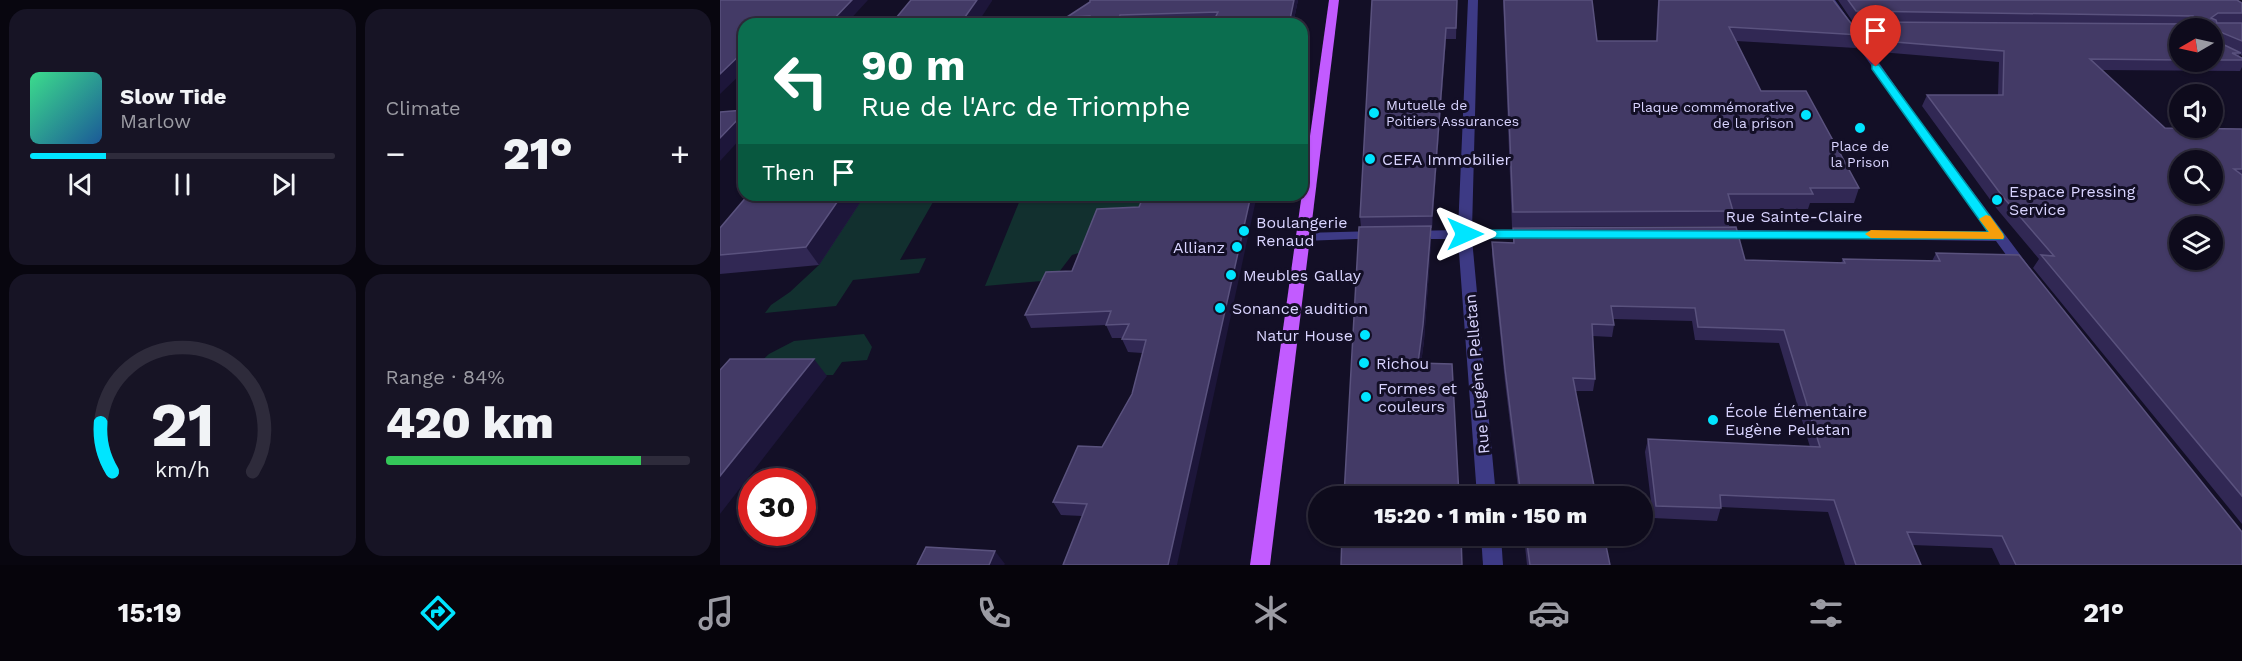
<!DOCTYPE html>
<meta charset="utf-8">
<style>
:root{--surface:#0e0b1c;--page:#171425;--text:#f1f3f6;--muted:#9b9ba3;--line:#2e2b3b;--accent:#00e5ff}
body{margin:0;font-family:"Work Sans",sans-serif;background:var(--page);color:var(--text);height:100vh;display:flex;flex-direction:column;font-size:22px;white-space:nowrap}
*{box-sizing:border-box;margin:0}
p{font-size:20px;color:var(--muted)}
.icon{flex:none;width:33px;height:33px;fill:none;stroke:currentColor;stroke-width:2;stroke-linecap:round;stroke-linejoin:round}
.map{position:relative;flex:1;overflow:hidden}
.panel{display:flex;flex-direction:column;gap:9px;padding:9px;background:#08060f;width:720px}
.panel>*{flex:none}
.banner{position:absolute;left:18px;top:18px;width:570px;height:183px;border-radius:18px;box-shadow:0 2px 4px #0004,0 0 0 2px var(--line);background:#0b6e4f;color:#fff;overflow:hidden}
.needle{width:39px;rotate:261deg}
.tools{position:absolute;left:1449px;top:18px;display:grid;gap:12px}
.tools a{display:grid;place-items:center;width:54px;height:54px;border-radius:50%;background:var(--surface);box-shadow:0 2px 4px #0004,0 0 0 2px var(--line);font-size:30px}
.speed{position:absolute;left:18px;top:468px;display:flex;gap:12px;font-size:30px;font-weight:700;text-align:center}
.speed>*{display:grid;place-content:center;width:78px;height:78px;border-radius:50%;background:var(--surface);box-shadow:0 2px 4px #0004,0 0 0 2px var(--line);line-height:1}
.speed .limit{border:9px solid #d22;background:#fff;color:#111}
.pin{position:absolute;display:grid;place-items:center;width:51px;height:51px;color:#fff;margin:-62px -26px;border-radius:50% 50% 50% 0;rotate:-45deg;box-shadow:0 0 6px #0007}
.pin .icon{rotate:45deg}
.me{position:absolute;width:66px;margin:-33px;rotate:90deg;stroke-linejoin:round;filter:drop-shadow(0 0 4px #0008)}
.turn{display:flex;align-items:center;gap:21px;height:126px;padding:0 24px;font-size:27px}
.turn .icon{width:78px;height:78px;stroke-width:2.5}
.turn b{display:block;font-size:42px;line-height:51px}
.then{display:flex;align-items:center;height:57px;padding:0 24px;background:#0003;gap:12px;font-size:22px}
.big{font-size:45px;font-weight:800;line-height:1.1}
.panel .widget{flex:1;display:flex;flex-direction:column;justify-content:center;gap:9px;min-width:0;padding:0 21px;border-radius:18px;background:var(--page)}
.panel .dial{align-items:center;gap:0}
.dial svg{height:156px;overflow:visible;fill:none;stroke:var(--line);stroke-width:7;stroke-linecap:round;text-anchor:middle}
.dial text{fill:var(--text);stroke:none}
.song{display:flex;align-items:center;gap:18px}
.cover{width:72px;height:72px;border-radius:9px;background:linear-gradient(135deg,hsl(150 70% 55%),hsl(210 70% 35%))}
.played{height:6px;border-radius:3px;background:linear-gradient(90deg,var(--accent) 25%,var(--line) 25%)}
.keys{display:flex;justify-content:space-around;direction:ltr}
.heat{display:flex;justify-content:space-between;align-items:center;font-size:33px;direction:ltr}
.charge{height:9px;border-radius:4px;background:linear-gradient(90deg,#34c759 84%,var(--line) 0)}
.panel .tiles{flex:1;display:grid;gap:9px;grid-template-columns:repeat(2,1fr)}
.trip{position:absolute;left:588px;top:486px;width:345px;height:60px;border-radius:30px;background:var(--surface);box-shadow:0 2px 4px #0004,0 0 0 2px var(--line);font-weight:800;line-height:60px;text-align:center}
.tabs{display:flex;height:96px;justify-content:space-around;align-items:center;background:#06040b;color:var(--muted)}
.tabs .icon{width:42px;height:42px}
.tabs .on{color:var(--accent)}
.tabs b{font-size:27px;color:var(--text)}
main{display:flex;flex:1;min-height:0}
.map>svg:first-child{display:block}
.green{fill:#12302f}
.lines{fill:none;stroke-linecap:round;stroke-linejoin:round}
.minor{fill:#3d3a85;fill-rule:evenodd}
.major{fill:#c25bff;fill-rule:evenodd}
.wall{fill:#312854;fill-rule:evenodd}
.shaded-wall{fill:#1d163a}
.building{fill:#433a66;stroke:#5a527e;stroke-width:1.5;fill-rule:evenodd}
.route{fill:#00e5ff;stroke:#0095a6;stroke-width:1.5}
.slow{fill:#f59e0b}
.poi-dot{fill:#00e5ff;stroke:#130f26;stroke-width:2}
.labels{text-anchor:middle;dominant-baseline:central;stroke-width:6;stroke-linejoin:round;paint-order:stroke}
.far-poi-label{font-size:14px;fill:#d9d4ff;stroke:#130f26;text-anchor:start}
.poi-label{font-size:16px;fill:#d9d4ff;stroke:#130f26;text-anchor:start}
.street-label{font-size:16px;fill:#d9d4ff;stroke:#130f26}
</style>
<main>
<section class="panel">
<div class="tiles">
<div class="widget">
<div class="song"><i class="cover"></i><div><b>Slow Tide</b><p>Marlow</p></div></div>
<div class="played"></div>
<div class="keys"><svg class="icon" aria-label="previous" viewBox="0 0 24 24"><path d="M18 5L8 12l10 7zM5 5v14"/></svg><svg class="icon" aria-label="pause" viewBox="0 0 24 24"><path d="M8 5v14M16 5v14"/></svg><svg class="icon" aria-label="next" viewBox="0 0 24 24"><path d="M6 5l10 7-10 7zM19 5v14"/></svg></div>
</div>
<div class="widget"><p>Climate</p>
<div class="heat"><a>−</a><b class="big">21°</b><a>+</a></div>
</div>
<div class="widget dial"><svg viewBox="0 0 100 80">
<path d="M14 69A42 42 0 1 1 86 69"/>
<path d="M14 69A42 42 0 0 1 8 44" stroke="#00e5ff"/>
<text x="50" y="56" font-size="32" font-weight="700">21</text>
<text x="50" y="72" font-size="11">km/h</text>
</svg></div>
<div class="widget"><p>Range · 84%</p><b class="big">420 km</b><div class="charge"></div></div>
</div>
</section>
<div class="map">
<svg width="1522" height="565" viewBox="0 0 1522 565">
<rect width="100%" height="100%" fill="#130f26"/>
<g class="green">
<polygon points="145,195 217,195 180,260 206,258 199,273 133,280 116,306 45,313 51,305 70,292 99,265"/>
<polygon points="302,195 420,195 422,204 392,243 352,255 333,280 265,286"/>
<polygon points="144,334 152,347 147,360 122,362 113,375 25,376 49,354 74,341"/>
</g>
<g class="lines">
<g class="minor">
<polygon points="748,0 758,0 752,230 813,230 820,234 813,238 752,239 776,496 757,496 738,239 690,239 683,235 690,231 738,230"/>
<polygon points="1105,0 1115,0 1197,117 1310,268 1312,271 1310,274 1300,274 1276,241 994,237 992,234 999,230 1269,232"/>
<polygon points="657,231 664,235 662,238 583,241 576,237 583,233"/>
<polygon points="761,536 781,536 783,565 763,565"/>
</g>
<polygon class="major" points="609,0 619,0 550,565 530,565"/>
</g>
<g class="wall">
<polygon points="370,0 578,0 573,24 492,24 492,23 462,24 350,24 347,17 370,2"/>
<polygon points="737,0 736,39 726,39 712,228 711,228 711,242 704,341 701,363 739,496 641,227 640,217"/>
<polygon points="783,0 872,0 877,41 936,41 938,0 1113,0 1140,35 1136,48 1016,41 1041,91 1139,188 1134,203 1090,203 1088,209 1012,209 1013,211 1009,226 792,227"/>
<path d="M 1118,0 L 1517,0 L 1522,3 L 1522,56 L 1520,54 L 1519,56 L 1522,58 L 1522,67 L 1520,71 L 1382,70 L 1445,128 L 1522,129 L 1522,524 L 1313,268 L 1319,259 L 1277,209 L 1202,106 L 1207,95 L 1278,95 L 1279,62 L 1160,52 L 1157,48 L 1152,48 L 1140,32 L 1144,22 L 1133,22 ZM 1460,28 L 1492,28 L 1492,62 L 1460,62 Z"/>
<polygon points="145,195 99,265 0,274 0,228"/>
<polygon points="537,195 362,516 341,515 333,502 382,447 412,394 422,353 408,352 402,339 403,338 392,338 386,325 311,328 305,315 419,207"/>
<polygon points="793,228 1025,260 1121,263 1123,259 1212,261 1216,253 1522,565 1280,565 1272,548 1192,545 1201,565 1125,565 1108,512 1001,507 997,521 933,518 925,452 928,439 1090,447 1059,343 975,340 972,321 893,319 894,325 892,337 873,336 875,379 873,391 855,391 876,496 799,496 785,382 772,255 772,242 793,243"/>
<polygon points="804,536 884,536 890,565 807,565"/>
</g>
<g class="shaded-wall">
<polygon points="132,0 148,0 126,24 109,24"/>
<polygon points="257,0 272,0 272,1 257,24 240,24"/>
<polygon points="574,0 578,0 573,24 569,24"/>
<polygon points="400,15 403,24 398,24"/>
<polygon points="726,28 726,39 712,228 712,216"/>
<polygon points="24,51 24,71 0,94 0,74"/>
<polygon points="24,113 24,135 0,161 0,138"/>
<polygon points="122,195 145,195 99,265 86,247"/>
<polygon points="531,195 537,195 457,565 448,565"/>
<polygon points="711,226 711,242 704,341 699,379 698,363"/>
<polygon points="94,359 107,376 0,514 0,476"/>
<polygon points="275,551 285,564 284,565 269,565"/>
</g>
<g class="building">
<polygon points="0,0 132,0 109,24 24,24 24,51 0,74"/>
<polygon points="191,0 257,0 240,24 171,24"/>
<polygon points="370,0 574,0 569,24 492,24 498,12 400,15 398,24 370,24 370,16 347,17 370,2"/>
<polygon points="652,0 737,0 736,28 726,28 712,216 640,217"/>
<polygon points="784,0 872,0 877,41 937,41 939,0 1113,0 1140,35 1009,27 1041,91 1086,91 1139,188 1090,188 1093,194 1008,194 1013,211 793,212"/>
<path d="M 1128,0 L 1517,0 L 1522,3 L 1522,13 L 1498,13 L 1491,18 L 1496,20 L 1497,23 L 1522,23 L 1522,41 L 1498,31 L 1498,42 L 1521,53 L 1512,53 L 1522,58 L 1522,60 L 1492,60 L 1492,28 L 1460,28 L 1460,60 L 1370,59 L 1445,128 L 1522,129 L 1522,169 L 1514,169 L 1522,175 L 1522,496 L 1321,255 L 1334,256 L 1283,197 L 1207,95 L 1283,95 L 1284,51 L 1163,41 L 1161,38 L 1156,38 L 1144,22 L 1466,24 L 1469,20 L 1473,19 L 1473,16 L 1136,11 ZM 1460,160 L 1492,160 L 1492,194 L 1460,194 ZM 1460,226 L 1492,226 L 1492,260 L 1460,260 Z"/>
<polygon points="24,110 24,113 0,138 0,112"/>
<polygon points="28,195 122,195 86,247 0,255 0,228"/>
<polygon points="424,195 531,195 448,565 343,565 367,504 333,502 358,446 382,447 412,394 426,340 402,339 409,324 386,325 391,311 305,315 326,272 352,271 377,209 419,207"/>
<polygon points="711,226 703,325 698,363 732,364 739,496 624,496 639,227"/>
<polygon points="1016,227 1025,260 1125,263 1123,259 1220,261 1216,253 1299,255 1522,532 1522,565 1296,565 1282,536 1187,532 1201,565 1136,565 1114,500 1000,495 1001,508 936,506 928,439 1100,447 1064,330 978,327 975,308 891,306 894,325 872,324 875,379 853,378 876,496 801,496 785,369 772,242 794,243 793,228"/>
<polygon points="10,359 94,359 0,476 0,370"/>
<polygon points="622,536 741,536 742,565 621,565"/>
<polygon points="806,536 884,536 890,565 810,565"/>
<polygon points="206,547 275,551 269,565 197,565"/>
</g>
<polygon class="route" points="1152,65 1159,65 1283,234 1284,237 1283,239 745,238 739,234 745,230 1268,232 1152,69"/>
<polygon class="slow" points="1266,215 1270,216 1283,234 1284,237 1283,239 1151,238 1145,234 1151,230 1269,232 1259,219"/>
<g class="poi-dot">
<circle cx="654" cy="113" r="6"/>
<circle cx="1086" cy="115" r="6"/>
<circle cx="1140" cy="128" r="6"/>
<circle cx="650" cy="159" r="6"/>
<circle cx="1277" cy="200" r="6"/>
<circle cx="524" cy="231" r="6"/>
<circle cx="517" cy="247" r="6"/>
<circle cx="511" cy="275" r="6"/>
<circle cx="500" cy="308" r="6"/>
<circle cx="645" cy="335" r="6"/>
<circle cx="644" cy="363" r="6"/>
<circle cx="646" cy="397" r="6"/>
<circle cx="993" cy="420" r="6"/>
</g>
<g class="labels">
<g class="far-poi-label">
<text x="666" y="105">Mutuelle de<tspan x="666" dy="16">Poitiers Assurances</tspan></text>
<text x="1074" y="107" text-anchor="end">Plaque commémorative<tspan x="1074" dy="16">de la prison</tspan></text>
<text x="1140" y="146" text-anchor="middle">Place de<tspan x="1140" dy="16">la Prison</tspan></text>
</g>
<g class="poi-label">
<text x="662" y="159">CEFA Immobilier</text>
<text x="1289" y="191">Espace Pressing<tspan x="1289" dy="18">Service</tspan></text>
<text x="536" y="222">Boulangerie<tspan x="536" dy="18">Renaud</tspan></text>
<text x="505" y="247" text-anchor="end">Allianz</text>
<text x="523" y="275">Meubles Gallay</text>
<text x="512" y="308">Sonance audition</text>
<text x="633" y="335" text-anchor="end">Natur House</text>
<text x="656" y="363">Richou</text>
<text x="658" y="388">Formes et<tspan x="658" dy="18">couleurs</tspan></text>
<text x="1005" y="411">École Élémentaire<tspan x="1005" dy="18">Eugène Pelletan</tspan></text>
</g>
<g class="street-label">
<text x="1074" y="216">Rue Sainte-Claire</text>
<text transform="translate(757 374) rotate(-95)">Rue Eugène Pelletan</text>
</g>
</g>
</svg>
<div class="tools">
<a><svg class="needle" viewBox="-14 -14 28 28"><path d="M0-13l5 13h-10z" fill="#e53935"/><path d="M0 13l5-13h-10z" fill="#9b9ba3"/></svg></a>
<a><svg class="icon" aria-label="sound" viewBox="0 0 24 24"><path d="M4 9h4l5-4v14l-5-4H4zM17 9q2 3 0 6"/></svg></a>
<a><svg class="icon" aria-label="search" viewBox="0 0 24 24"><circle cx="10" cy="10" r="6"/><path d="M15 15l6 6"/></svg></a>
<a><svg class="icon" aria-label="layers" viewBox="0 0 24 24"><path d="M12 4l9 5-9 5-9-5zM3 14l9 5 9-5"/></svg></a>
</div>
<div class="speed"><div class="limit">30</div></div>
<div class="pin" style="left:1156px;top:67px;background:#d93025"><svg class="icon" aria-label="arrive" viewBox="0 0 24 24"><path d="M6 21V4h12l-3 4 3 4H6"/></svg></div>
<svg class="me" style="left:745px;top:234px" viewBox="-20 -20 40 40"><path d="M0-17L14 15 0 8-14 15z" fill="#00e5ff" stroke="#fff" stroke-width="4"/></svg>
<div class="trip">15:20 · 1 min · 150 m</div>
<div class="banner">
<div class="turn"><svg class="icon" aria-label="left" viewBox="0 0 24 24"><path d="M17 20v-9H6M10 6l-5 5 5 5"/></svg><div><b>90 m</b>Rue de l'Arc de Triomphe</div></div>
<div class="then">Then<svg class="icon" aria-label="arrive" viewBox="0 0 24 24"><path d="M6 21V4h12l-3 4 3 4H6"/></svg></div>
</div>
</div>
</main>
<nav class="tabs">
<b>15:19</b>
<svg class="icon on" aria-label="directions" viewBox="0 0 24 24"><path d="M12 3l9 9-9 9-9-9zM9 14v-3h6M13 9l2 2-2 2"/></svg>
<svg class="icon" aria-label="music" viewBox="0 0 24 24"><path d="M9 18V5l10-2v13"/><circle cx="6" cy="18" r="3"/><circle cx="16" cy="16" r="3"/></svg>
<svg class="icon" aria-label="phone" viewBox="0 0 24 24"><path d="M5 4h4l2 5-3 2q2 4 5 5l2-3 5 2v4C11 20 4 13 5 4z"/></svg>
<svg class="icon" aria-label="climate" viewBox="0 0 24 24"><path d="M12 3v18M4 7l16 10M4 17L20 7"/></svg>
<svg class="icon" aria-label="car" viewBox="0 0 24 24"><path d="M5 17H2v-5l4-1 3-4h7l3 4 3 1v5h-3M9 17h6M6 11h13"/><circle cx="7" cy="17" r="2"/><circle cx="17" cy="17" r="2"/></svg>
<svg class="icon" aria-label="filters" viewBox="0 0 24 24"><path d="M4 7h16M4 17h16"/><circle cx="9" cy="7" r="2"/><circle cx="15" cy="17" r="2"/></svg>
<b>21°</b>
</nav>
